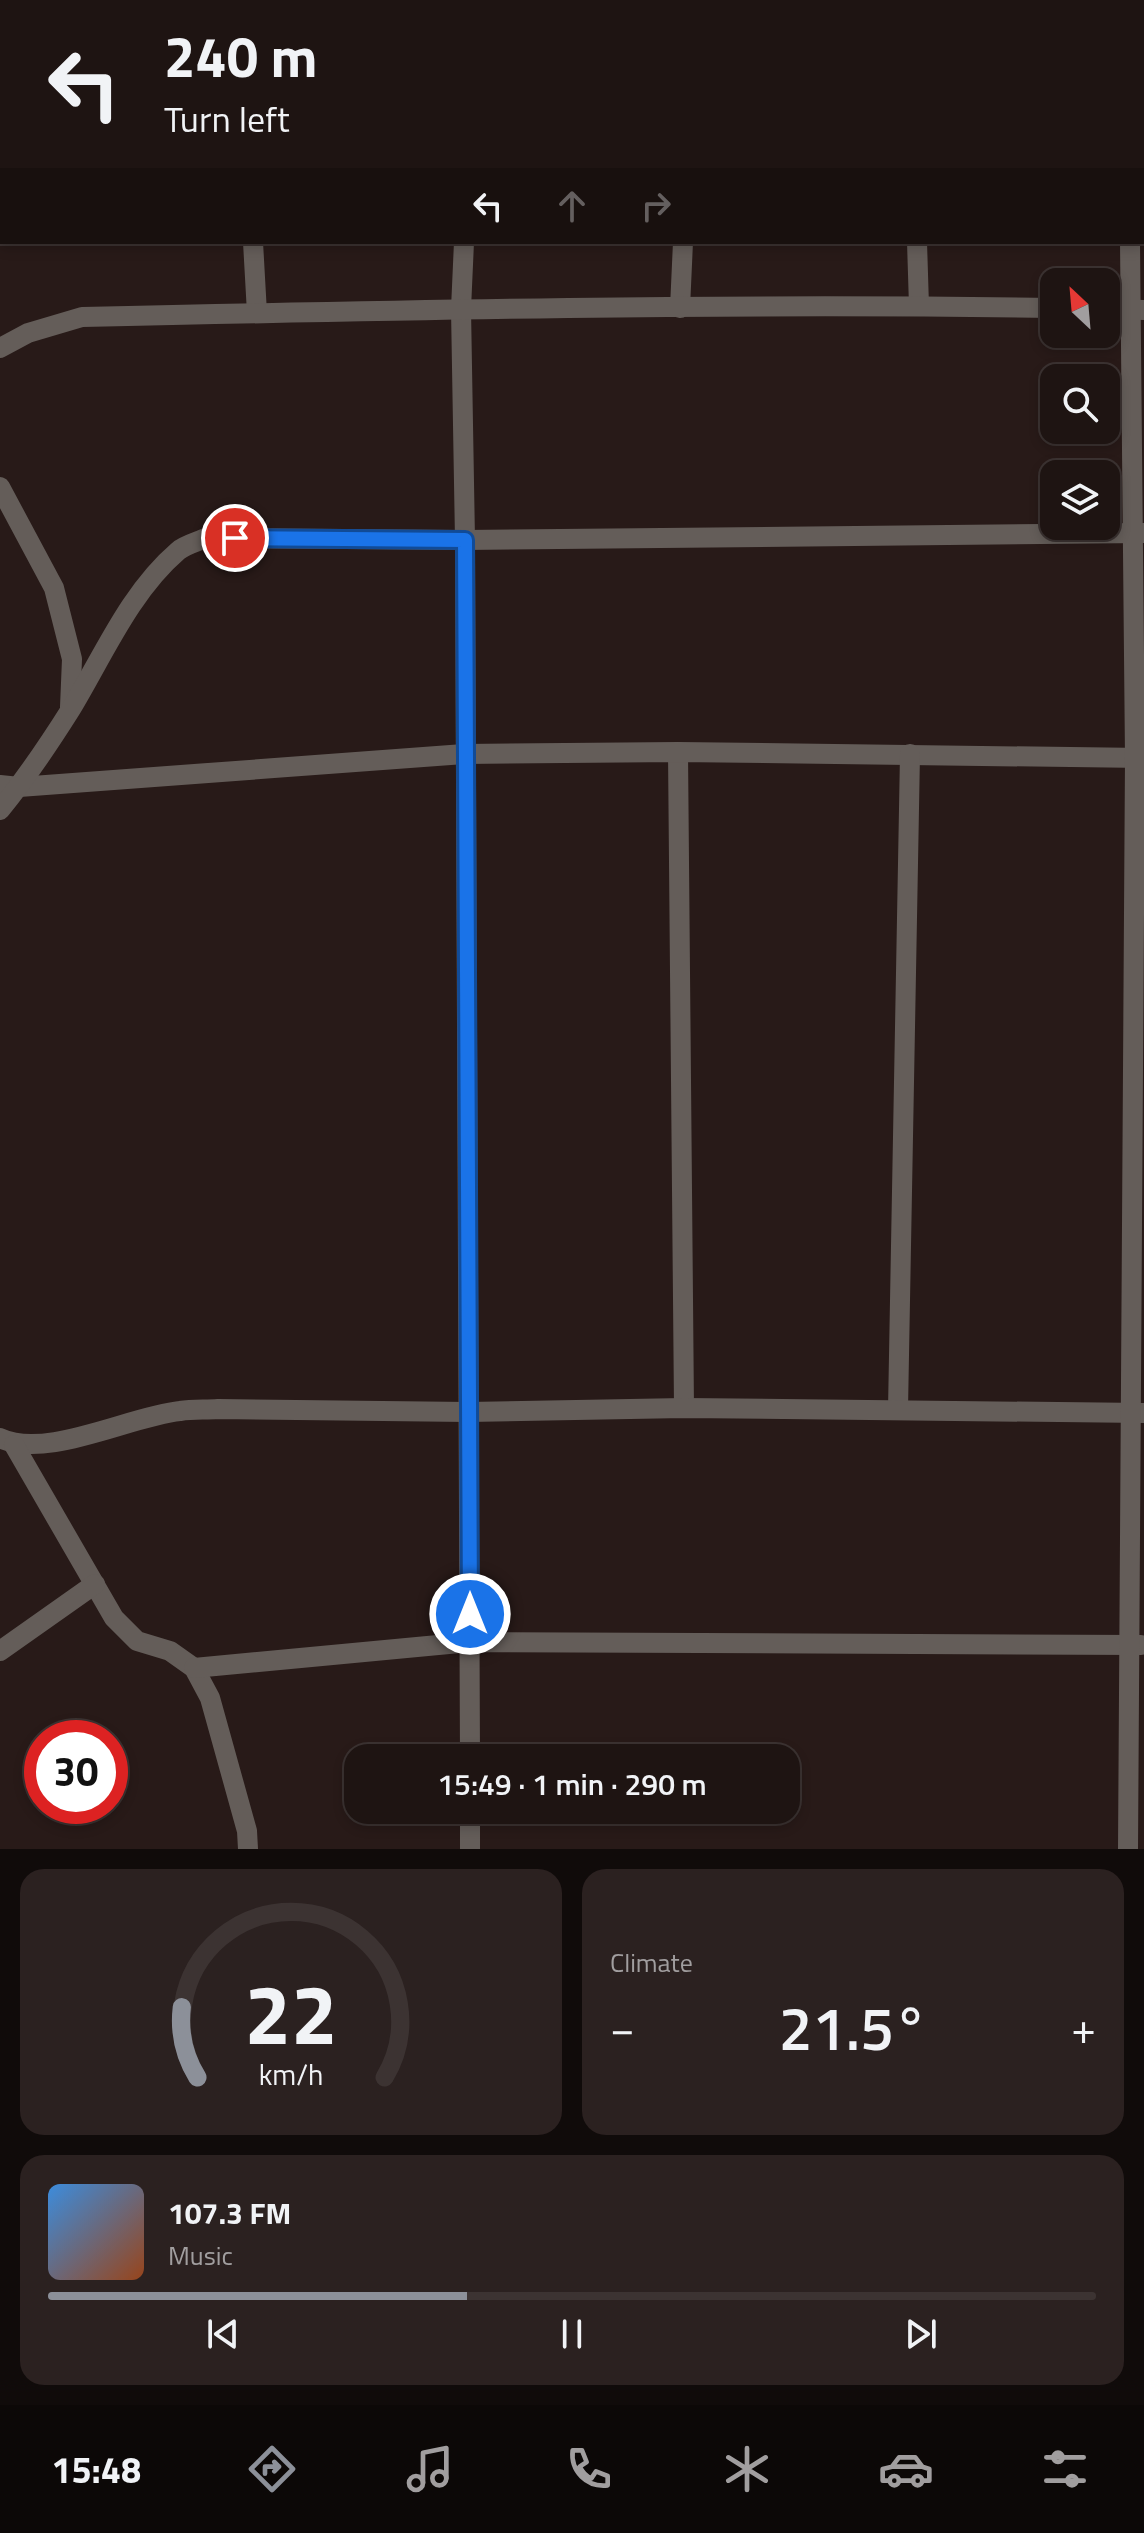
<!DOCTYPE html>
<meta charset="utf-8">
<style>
:root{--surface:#1e1412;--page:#2b2120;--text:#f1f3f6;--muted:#a19e9f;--line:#3c3332;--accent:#8c9099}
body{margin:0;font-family:"Titillium Web",sans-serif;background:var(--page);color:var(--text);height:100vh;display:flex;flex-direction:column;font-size:30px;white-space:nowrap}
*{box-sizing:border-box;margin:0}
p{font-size:26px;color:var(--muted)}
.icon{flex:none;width:44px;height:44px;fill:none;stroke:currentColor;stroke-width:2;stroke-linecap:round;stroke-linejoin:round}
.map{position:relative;height:1849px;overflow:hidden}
.panel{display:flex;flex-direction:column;gap:20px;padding:20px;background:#100b0a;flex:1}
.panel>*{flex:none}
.hud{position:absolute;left:0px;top:0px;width:1144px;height:244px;box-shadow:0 4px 12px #0003,0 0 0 2px var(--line);background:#1e1412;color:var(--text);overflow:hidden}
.needle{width:52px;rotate:334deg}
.fabs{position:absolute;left:1040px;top:268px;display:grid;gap:16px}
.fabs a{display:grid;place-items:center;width:80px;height:80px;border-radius:16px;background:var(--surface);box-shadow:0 4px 12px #0003,0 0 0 2px var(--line);font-size:40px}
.speed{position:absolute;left:24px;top:1720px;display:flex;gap:16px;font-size:40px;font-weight:700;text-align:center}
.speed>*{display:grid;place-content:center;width:104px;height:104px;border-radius:50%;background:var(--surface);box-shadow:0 4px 12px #0003,0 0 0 2px var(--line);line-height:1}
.speed .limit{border:12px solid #d22;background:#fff;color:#111}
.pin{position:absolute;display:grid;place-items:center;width:68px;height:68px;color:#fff;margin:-34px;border:4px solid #fff;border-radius:50%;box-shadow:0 2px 8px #0007}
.me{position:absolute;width:88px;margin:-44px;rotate:0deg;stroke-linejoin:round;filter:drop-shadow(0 0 6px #0008)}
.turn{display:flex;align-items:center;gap:28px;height:168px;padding:0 32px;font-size:36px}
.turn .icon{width:104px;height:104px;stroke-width:2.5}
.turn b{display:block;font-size:56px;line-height:68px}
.lanes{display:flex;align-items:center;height:76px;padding:0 32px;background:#0003;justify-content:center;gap:40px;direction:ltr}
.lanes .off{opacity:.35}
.big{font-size:60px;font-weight:600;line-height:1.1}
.panel .widget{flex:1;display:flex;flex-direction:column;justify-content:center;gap:12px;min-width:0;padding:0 28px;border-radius:24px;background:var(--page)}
.panel .dial{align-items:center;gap:0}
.dial svg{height:208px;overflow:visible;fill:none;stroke:var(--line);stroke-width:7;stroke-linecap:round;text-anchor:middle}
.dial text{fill:var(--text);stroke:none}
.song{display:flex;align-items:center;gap:24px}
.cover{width:96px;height:96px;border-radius:12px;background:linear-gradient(135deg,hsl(210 70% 55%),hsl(20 70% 35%))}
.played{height:8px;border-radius:4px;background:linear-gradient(90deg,var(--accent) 40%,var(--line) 40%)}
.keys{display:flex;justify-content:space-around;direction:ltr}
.heat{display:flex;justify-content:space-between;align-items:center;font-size:44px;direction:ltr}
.panel .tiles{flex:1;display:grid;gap:20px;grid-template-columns:1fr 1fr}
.widget:last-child{grid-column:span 2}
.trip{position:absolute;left:344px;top:1744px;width:456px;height:80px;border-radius:24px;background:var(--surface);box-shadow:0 4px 12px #0003,0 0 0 2px var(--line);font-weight:600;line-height:80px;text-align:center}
.tabs{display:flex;height:128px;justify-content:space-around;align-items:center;background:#0c0807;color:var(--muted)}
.tabs .icon{width:56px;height:56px}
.tabs .current{color:var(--accent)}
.tabs b{font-size:36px;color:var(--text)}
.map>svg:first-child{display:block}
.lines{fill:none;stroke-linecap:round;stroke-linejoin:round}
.minor{stroke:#645d59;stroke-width:20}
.route-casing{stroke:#114b97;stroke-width:20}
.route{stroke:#1a73e8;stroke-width:14}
</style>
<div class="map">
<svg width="1144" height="1849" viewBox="0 0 1144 1849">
<rect width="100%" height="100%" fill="#281a18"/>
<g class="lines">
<g class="minor">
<polyline points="241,0 241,2"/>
<polyline points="909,0 909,2"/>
<polyline points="1130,0 1130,2"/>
<polyline points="113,2 115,0"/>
<polyline points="476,2 476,0"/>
<polyline points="694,2 694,0"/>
<polyline points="1142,80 1144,80"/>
<polyline points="0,101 2,99"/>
<polyline points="253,242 257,313"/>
<polyline points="464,242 461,309 465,540 470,1758"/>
<polyline points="917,242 919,306"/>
<polyline points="680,308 683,242"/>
<polyline points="1106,309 1144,310"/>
<path d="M 0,348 L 28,333 L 82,317 C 406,310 730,303 1054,308"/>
<polyline points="0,487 54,588 72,659 70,707"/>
<polyline points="678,752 684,1408"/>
<polyline points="0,785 19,787 464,754 678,752 1144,758"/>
<path d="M 0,810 C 26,778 49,744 71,709 C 103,656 130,592 178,551 C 185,545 197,542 206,538 L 465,540 L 1144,533"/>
<polyline points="898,1410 910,754"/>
<path d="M 0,1438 C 46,1460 130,1416 180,1411 C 193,1409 205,1410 218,1409 L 468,1412 L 684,1408 L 1144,1413"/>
<polyline points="14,1445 114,1618 137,1641 170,1651 194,1668 210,1698 247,1831 248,1849"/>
<polyline points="0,1651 95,1584"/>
<polyline points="194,1668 470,1642 1141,1645"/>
<polyline points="470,1849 470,1810"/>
<polyline points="1128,1849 1135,758 1130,242"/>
</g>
</g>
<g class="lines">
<g class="route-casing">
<polyline id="route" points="235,538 465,540 470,1614"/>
</g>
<use href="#route" class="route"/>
</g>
</svg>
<div class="fabs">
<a><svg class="needle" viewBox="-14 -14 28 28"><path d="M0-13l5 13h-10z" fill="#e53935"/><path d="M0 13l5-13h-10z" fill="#a19e9f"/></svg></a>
<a><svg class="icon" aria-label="search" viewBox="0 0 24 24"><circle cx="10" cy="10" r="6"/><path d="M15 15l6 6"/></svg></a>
<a><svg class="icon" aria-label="layers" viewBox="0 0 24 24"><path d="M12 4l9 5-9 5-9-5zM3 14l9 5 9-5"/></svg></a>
</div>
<div class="speed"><div class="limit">30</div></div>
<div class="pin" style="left:235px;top:538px;background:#d93025"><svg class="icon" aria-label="arrive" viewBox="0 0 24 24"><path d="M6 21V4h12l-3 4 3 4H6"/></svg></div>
<svg class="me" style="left:470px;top:1614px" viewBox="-20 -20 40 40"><circle r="17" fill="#1a73e8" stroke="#fff" stroke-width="3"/><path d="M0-11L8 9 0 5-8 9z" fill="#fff"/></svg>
<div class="trip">15:49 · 1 min · 290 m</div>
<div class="hud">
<div class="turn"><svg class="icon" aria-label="left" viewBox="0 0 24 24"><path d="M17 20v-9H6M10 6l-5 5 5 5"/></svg><div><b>240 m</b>Turn left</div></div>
<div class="lanes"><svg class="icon" aria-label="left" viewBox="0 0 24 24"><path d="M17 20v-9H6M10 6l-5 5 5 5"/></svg><svg class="icon off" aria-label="ahead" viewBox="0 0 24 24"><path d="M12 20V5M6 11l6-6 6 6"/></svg><svg class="icon off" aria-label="right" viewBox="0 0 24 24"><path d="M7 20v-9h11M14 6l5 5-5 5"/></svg></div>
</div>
</div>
<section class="panel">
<div class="tiles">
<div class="widget dial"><svg viewBox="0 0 100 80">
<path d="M14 69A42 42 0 1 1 86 69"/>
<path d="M14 69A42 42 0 0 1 8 42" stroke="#8c9099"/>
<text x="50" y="56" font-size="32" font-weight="700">22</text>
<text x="50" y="72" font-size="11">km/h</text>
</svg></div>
<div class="widget"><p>Climate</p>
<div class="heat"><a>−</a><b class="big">21.5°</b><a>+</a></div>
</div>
<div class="widget">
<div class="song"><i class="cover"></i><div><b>107.3 FM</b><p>Music</p></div></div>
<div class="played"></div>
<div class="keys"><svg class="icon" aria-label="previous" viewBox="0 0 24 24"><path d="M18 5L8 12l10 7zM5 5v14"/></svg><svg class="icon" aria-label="pause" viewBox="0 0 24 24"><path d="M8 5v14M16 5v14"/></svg><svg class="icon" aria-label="next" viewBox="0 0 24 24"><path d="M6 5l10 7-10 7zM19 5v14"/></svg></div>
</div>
</div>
</section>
<nav class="tabs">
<b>15:48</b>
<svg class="icon current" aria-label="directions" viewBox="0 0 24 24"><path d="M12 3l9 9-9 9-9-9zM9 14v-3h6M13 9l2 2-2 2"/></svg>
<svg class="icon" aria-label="music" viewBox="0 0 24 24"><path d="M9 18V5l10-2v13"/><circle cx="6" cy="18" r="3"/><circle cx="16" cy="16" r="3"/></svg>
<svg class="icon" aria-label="phone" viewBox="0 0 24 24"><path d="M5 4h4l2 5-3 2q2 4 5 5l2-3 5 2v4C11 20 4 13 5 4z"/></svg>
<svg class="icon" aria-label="climate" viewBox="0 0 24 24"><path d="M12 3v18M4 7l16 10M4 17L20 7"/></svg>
<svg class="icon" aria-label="car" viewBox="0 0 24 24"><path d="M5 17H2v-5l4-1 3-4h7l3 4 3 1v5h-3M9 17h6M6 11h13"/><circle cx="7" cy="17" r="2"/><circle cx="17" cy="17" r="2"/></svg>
<svg class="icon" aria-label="filters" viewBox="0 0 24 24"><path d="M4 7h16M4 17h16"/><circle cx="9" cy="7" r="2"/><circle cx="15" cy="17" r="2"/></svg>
</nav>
